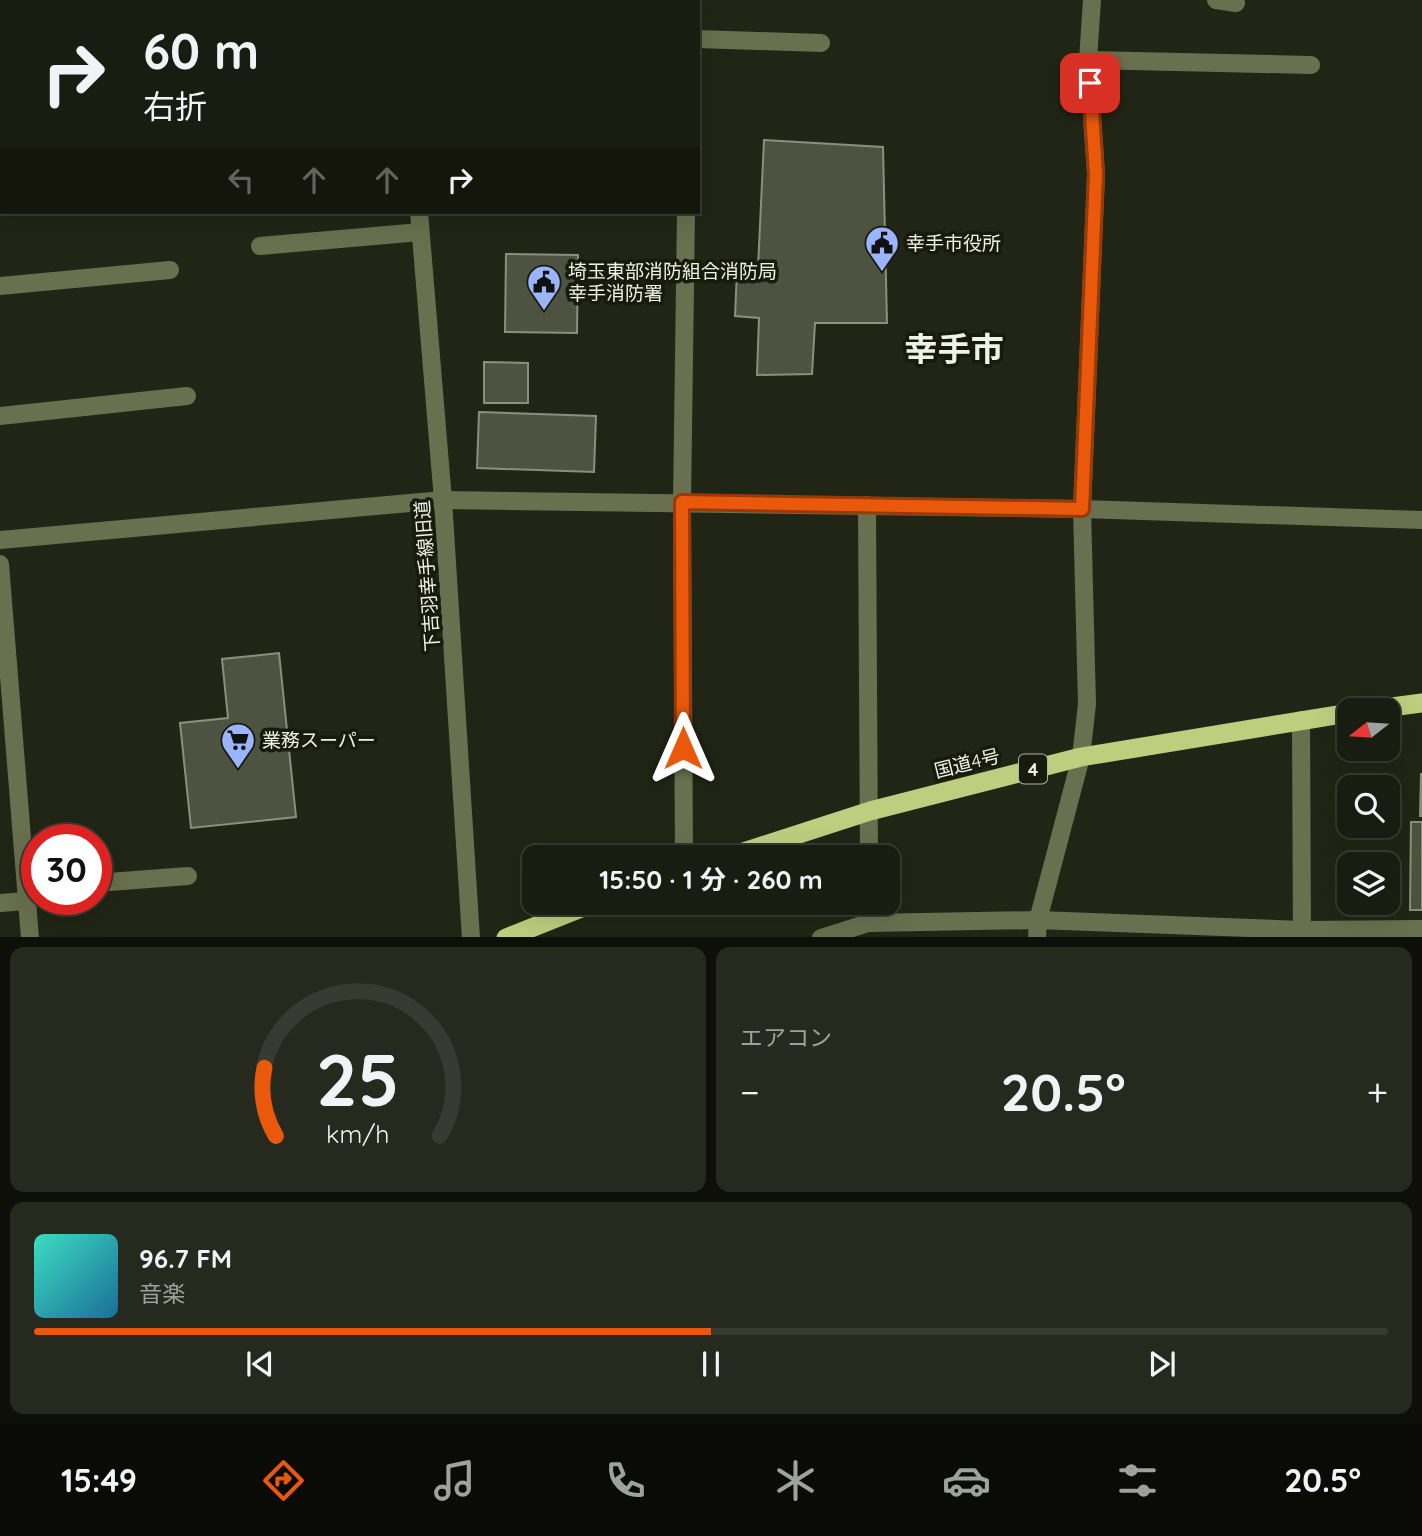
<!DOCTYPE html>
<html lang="ja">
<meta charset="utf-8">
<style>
:root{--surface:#191c10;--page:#26291e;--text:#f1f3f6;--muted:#9fa19f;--line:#373a30;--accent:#ea580c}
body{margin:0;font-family:Quicksand,"Noto Sans JP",sans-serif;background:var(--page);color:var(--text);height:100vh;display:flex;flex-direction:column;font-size:26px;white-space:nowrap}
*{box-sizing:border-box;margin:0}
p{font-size:23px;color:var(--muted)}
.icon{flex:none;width:38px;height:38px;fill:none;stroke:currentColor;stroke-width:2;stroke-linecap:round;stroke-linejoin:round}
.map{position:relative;height:937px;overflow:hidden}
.side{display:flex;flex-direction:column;gap:10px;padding:10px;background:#0e0f09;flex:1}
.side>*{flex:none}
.top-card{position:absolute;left:0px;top:0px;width:700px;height:214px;box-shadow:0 7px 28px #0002,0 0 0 2px var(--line);background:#191c10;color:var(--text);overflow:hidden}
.needle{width:46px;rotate:253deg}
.controls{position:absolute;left:1337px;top:698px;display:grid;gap:14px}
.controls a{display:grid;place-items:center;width:63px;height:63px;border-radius:14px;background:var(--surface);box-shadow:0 7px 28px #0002,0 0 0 2px var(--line);font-size:35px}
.speed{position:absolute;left:21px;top:824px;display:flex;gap:14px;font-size:35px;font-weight:700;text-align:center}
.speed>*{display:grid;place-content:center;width:91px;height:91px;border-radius:50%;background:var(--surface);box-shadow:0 7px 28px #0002,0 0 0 2px var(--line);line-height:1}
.speed .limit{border:10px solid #d22;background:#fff;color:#111}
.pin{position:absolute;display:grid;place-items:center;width:60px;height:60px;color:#fff;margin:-30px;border-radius:14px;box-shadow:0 4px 10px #0006}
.me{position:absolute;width:77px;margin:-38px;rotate:0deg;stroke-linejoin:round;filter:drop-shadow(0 0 5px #0008)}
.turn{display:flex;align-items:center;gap:24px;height:147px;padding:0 28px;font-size:32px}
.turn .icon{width:91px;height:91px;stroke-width:2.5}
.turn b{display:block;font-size:49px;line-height:60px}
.lanes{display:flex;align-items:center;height:66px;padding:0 28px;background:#0003;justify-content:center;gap:35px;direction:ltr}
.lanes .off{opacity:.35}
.big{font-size:52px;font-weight:700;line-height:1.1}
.side .widget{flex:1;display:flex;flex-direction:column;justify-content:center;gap:10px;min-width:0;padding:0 24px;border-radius:14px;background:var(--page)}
.side .dial{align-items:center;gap:0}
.dial svg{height:182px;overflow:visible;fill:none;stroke:var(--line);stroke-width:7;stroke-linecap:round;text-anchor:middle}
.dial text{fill:var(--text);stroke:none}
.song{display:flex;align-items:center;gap:21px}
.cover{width:84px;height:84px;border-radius:10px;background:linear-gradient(135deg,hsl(170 70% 55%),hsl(200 70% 35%))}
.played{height:7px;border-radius:4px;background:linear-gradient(90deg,var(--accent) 50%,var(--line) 50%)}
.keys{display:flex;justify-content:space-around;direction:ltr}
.heat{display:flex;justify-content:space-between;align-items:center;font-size:38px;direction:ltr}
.side .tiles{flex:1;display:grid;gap:10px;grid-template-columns:1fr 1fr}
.widget:last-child{grid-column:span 2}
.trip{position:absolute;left:522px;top:845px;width:378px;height:70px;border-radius:14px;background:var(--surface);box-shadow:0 7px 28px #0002,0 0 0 2px var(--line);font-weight:700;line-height:70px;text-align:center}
.tabs{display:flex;height:112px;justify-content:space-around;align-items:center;background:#0a0b06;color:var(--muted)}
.tabs .icon{width:49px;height:49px}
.tabs .on{color:var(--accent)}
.tabs b{font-size:32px;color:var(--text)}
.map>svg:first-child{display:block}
.building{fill:#4e5241;stroke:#8b907c;stroke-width:2}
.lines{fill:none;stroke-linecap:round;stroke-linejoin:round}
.minor{stroke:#69704f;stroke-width:18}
.tertiary{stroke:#69704f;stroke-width:18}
.trunk{stroke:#bece7f;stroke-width:19}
.route-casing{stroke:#983908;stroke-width:18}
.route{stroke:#ea580c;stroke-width:12}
.labels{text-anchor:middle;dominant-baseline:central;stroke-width:7;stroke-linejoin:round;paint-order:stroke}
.shield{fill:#181b0c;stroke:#aeb2a5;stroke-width:2}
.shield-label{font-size:18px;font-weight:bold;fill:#eff2e7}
.poi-label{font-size:19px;fill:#eff2e7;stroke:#181b0c;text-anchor:start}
.street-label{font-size:19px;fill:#eff2e7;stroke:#181b0c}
.town-label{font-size:33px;font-weight:bold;fill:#eff2e7;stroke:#181b0c}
</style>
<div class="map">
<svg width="1422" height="938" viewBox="0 0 1422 938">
<rect width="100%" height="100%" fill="#212515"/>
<g class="building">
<polygon points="764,140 883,147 887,323 815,323 812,374 757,375 759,318 735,316 737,270 758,268"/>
<polygon points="506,254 578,255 577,333 505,332"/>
<polygon points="484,362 528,363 528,403 484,403"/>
<polygon points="479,412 596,416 594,472 477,468"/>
<polygon points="279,653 296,817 191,828 180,723 228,718 222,659"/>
<polygon points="1421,774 1422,774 1422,816 1420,816"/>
<polygon points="1411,822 1422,822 1422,910 1410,910"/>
</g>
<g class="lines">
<g class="minor">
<polyline points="1216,0 1236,3"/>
<polyline points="689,2 689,0"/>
<polyline points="698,39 821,43"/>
<polyline points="1088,60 1311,65"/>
<polyline points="260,246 420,232"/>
<polyline points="0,286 170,270"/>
<polyline points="0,416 187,396"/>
<polyline points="867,505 869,858"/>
<polyline points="1082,509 1422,520"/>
<polyline points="0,540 443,500"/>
<polyline points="0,564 30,938"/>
<polyline points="1301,720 1302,938"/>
<polyline points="684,858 682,502 686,212"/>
<polyline points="96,883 188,876"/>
<polyline points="0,903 26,901"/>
<polyline points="868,923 869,903"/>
<polyline points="821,938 868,923 1038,920 1302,930 1422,929"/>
<polyline points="1037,938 1038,920 1081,757 1087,704 1082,509 1096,174 1088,60 1092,0"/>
</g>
<g class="tertiary">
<polyline points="399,0 400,2"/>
<polyline points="419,212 443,500 471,938"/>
<polyline points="443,500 1082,509"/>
</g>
<g class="trunk">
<polyline points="1369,710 1422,703"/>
<polyline points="725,858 870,811 1081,757 1349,713"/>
<polyline points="506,938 594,903"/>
</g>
</g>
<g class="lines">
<g class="route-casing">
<polyline id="route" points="683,748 682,502 1082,509 1096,174 1090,83"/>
</g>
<use href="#route" class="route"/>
</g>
<defs>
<g id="civic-pin" transform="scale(1.75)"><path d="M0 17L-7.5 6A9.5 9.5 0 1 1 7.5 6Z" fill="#9ab5fd" stroke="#181b0c"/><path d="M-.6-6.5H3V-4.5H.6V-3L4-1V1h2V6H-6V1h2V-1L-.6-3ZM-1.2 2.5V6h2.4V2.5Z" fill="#111"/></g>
<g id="supermarket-pin" transform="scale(1.75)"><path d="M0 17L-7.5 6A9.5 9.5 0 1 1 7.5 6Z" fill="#9ab5fd" stroke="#181b0c"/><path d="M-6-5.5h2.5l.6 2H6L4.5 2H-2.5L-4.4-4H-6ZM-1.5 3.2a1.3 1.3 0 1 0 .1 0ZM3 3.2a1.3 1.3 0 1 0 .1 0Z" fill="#111"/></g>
</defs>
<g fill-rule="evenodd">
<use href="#civic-pin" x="882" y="243"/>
<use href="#civic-pin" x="544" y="282"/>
<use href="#supermarket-pin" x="238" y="740"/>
</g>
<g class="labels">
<rect class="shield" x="1019" y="754.5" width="28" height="29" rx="5"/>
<g class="shield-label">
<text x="1033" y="769">4</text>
</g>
<g class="poi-label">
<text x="906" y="243">幸手市役所</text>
<text x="568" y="271">埼玉東部消防組合消防局<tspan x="568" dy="22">幸手消防署</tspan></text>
<text x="262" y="740">業務スーパー</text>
</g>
<g class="street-label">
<text transform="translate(427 576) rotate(-94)">下吉羽幸手線旧道</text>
<text transform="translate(967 763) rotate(-14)">国道4号</text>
</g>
<g class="town-label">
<text x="954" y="348">幸手市</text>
</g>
</g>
</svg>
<div class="controls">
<a><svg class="needle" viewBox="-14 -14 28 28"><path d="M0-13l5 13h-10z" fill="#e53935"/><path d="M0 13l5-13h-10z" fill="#9fa19f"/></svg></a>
<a><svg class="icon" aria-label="search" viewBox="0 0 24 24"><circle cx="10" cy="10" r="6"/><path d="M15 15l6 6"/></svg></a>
<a><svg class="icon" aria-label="layers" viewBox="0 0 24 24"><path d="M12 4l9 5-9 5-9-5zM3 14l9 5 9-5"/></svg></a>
</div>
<div class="speed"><div class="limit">30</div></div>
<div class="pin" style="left:1090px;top:83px;background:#d93025"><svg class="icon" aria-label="arrive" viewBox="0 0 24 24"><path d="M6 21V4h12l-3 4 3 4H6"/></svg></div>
<svg class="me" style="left:683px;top:748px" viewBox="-20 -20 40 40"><path d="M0-17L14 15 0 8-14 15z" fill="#ea580c" stroke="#fff" stroke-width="4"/></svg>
<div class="trip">15:50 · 1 分 · 260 m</div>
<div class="top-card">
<div class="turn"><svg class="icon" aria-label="right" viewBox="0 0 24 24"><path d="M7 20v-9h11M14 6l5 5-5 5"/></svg><div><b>60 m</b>右折</div></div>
<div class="lanes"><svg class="icon off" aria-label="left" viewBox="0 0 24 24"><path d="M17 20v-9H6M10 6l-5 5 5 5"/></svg><svg class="icon off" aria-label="ahead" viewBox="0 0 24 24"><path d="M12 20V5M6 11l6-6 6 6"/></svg><svg class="icon off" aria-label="ahead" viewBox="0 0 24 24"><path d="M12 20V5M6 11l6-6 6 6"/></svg><svg class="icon" aria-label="right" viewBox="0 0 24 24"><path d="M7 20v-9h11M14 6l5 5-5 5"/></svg></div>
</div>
</div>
<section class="side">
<div class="tiles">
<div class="widget dial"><svg viewBox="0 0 100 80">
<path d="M14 69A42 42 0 1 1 86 69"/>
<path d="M14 69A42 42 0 0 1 9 39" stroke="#ea580c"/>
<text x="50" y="56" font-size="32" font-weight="700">25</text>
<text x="50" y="72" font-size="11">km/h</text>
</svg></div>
<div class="widget"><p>エアコン</p>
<div class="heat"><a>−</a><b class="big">20.5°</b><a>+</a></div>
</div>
<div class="widget">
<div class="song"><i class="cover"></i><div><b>96.7 FM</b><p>音楽</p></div></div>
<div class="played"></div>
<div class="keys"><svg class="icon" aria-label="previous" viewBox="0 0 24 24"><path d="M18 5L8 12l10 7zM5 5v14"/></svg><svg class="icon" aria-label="pause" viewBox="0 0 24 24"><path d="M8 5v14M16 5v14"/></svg><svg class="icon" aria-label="next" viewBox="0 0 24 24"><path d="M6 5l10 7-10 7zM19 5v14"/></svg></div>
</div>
</div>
</section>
<nav class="tabs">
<b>15:49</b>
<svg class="icon on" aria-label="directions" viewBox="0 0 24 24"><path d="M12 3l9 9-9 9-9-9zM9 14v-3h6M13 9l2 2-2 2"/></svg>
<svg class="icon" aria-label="music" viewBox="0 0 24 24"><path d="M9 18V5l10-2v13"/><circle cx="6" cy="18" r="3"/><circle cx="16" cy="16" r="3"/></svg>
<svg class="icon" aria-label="phone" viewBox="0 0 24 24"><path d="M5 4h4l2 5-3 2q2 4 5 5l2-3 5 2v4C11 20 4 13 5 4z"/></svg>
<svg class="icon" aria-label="climate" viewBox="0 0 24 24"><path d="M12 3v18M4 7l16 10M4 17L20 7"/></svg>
<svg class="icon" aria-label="car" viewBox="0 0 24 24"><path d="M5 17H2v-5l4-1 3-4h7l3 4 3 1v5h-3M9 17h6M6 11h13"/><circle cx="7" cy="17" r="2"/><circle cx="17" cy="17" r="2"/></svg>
<svg class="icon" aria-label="filters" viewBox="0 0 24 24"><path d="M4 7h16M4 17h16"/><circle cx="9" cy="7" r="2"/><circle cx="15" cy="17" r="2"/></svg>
<b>20.5°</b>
</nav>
